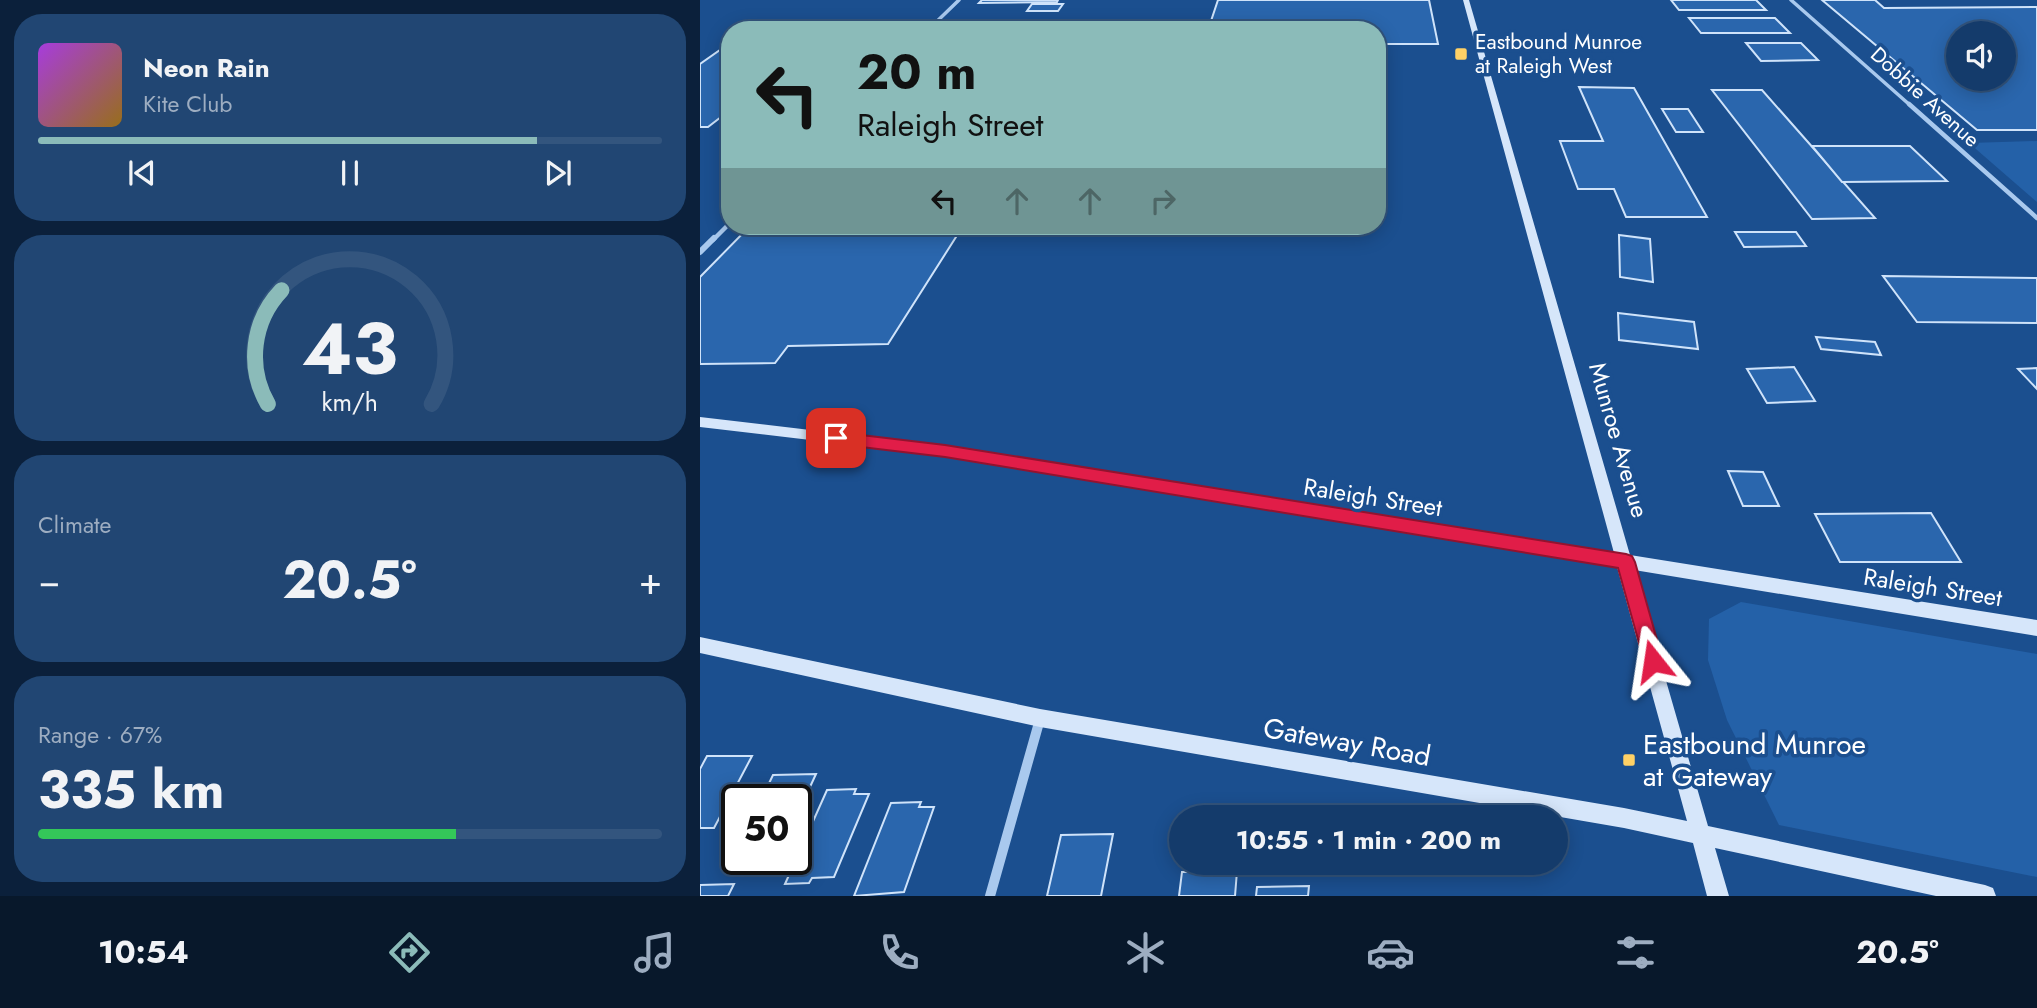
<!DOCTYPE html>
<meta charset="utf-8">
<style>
:root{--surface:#143b6b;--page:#214673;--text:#f1f3f6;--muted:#9dadc1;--line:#33557e;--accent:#8bbbb9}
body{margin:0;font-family:Jost,sans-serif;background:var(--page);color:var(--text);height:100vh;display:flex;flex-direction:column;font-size:26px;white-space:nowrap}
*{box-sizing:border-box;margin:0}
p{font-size:23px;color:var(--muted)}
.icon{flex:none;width:38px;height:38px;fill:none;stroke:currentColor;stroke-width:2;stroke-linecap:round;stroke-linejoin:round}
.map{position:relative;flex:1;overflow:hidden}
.sheet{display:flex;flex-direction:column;gap:14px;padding:14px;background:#0b203b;width:700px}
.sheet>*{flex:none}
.guide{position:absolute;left:21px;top:21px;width:665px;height:214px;border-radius:28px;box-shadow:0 4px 18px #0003,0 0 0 2px var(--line);background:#8bbbb9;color:#111;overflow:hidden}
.controls{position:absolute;left:1246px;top:21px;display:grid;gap:14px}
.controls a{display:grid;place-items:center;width:70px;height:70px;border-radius:50%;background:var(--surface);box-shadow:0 4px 18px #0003,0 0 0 2px var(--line);font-size:35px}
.speed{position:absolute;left:21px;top:784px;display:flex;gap:14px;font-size:35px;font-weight:700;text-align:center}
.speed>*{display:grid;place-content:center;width:91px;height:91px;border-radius:50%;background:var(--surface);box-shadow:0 4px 18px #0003,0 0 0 2px var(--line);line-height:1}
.speed .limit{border:4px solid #111;border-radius:10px;background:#fff;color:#111}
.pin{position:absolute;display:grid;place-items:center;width:60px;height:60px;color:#fff;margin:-30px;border-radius:14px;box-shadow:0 4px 10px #0006}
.me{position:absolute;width:77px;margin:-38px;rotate:345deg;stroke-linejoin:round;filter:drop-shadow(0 0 5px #0008)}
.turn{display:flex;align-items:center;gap:24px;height:147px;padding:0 21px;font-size:32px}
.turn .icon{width:91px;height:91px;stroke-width:2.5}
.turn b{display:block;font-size:49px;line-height:60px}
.lanes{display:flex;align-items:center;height:66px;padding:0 21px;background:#0003;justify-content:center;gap:35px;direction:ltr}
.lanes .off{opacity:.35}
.big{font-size:52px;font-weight:700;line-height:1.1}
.sheet .card{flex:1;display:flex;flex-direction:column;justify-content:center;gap:10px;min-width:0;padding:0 24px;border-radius:28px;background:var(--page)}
.sheet .dial{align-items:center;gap:0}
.dial svg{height:182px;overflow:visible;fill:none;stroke:var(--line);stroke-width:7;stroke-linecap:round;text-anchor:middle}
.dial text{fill:var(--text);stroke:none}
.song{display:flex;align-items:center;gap:21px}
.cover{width:84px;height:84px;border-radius:10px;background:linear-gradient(135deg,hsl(280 70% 55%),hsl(40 70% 35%))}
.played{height:7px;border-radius:4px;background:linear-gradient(90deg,var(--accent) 80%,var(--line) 80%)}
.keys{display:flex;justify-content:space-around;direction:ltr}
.heat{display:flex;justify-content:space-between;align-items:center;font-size:38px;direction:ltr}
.charge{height:10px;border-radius:5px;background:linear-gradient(90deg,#34c759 67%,var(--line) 0)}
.trip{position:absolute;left:469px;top:805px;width:399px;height:70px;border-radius:35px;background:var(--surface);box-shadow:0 4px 18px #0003,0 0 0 2px var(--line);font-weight:700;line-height:70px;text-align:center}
.tabs{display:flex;height:112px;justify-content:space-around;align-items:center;background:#08182b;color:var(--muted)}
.tabs .icon{width:49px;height:49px}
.tabs .active{color:var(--accent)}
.tabs b{font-size:32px;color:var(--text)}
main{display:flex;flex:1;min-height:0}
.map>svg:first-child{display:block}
.green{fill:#2461a8}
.building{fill:#2a66ad;stroke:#cfe3fa;stroke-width:2;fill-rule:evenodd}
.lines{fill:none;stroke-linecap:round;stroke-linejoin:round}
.street-far3{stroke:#a9c9ee;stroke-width:3.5}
.street-far2{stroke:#a9c9ee;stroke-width:4.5}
.street-far1{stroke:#a9c9ee;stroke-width:6}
.street{stroke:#a9c9ee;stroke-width:10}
.secondary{fill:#d6e6fa;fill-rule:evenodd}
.route{fill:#e11d48;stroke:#92132f;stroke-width:2}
.poi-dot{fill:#ffd166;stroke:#1b4f8f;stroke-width:2.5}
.labels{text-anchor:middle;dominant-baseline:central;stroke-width:7;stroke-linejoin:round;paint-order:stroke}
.far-poi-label{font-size:21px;fill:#fff;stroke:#1b4f8f;text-anchor:start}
.far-street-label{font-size:21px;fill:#fff;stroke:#1b4f8f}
.street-label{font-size:24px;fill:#fff;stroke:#1b4f8f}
.near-street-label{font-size:28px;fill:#fff;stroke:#1b4f8f}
.near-poi-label{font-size:28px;fill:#fff;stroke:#1b4f8f;text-anchor:start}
</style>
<main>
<section class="sheet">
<div class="card">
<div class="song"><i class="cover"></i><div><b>Neon Rain</b><p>Kite Club</p></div></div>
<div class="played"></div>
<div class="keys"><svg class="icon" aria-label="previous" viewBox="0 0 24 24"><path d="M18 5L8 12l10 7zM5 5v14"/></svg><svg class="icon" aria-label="pause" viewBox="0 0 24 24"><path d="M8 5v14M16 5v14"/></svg><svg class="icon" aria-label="next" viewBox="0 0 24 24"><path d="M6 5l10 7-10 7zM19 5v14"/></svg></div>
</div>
<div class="card dial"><svg viewBox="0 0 100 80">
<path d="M14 69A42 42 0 1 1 86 69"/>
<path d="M14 69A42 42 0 0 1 20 19" stroke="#8bbbb9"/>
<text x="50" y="56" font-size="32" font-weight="700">43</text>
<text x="50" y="72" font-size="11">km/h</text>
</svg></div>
<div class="card"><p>Climate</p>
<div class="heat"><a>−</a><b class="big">20.5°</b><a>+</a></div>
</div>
<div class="card"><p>Range · 67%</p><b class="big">335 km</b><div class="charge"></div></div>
</section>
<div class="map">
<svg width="1337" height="896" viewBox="0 0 1337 896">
<rect width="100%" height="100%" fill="#1b4f8f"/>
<g class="green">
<polygon points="1337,141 1337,202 1269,143"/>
<polygon points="1041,602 1337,654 1337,877 1079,825 1027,720 1008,660 1009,619"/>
</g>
<g class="building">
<polygon points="282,0 358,0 357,2 279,3"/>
<polygon points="518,0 729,0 738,44 677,44 677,30 508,30"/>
<polygon points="971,0 1056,0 1066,10 979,10"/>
<path d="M 1122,0 L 1175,0 L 1184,8 L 1337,7 L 1337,130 L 1277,130 ZM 1258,33 L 1304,33 L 1304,79 L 1258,79 Z"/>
<polygon points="332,4 363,4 358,11 327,11"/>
<polygon points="989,18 1075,18 1090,33 1001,33"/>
<polygon points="273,21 315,21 308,30 265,30"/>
<polygon points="30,43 30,110 8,127 0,127 0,64"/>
<polygon points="1046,43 1101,43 1118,60 1061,61"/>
<polygon points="879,87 934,88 1007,217 926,217 914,189 878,189 860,141 903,141"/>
<polygon points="1012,90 1062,90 1175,218 1112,219"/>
<polygon points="962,109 988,109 1003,132 976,132"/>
<polygon points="1112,146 1210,146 1247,181 1142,182"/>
<polygon points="50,226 263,226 188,344 88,346 75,363 0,364 0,277"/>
<polygon points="1035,232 1096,232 1106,246 1044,247"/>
<polygon points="919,235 950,239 953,282 920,277"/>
<polygon points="1183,276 1337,278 1337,323 1217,322"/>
<polygon points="918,313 994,322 998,349 919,340"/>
<polygon points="1116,337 1175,342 1181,355 1121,349"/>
<polygon points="1094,367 1115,401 1067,403 1047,369"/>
<polygon points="1337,368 1337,389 1318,369"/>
<polygon points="1028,471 1063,472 1079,506 1043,506"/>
<polygon points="1231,513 1261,562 1140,562 1115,514"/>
<polygon points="7,756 52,756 14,828 0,828 0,769"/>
<polygon points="116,774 96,817 96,800 61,800 73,775"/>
<polygon points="156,789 154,794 169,794 134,877 112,878 109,883 85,884 127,790"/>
<polygon points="221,802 219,807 234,807 204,892 154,896 191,803"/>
<polygon points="413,834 401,896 347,896 361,835"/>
<polygon points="537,871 535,896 479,896 482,872"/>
<polygon points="34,884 28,896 0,896 0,885"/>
<polygon points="609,886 608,896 556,896 557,887"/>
</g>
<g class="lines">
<g class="street-far3">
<polyline points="1091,0 1211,106"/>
<polyline points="228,30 259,0"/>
</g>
<g class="street-far2">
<polyline points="1209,104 1337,218"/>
<polyline points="13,240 30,223"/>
</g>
<polyline class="street-far1" points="0,252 14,238"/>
<polyline class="street" points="290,896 340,719"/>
<polygon class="secondary" points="763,0 769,0 930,555 1337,620 1337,636 934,570 1008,826 1285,885 1293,888 1296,896 1236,896 1015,848 1029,896 1007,896 993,843 924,828 340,727 0,653 0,637 340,709 924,808 987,821 917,567 245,456 0,427 0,417 245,446 914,553"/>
</g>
<polygon class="route" points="136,432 245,445 926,554 932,556 935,562 963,661 960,668 953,671 946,668 918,568 245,457 136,444 128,438"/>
<g class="poi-dot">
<rect x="754" y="47" width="14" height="14" rx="3.5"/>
<rect x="922" y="753" width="14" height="14" rx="3.5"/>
</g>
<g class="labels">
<g class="far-poi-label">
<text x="775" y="42">Eastbound Munroe<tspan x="775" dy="24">at Raleigh West</tspan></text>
</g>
<g class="far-street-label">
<text transform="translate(1225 97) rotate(42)">Dobbie Avenue</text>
</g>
<g class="street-label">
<text transform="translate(919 440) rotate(74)">Munroe Avenue</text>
<text transform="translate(673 497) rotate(9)">Raleigh Street</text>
<text transform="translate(1233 587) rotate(9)">Raleigh Street</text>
</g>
<g class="near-street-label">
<text transform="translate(647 742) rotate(10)">Gateway Road</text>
</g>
<g class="near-poi-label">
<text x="943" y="744">Eastbound Munroe<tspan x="943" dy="32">at Gateway</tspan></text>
</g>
</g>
</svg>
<div class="controls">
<a><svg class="icon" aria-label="sound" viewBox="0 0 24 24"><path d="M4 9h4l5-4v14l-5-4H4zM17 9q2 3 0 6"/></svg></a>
</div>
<div class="speed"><div class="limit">50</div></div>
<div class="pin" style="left:136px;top:438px;background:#d93025"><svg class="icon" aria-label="arrive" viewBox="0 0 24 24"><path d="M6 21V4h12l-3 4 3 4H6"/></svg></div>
<svg class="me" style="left:953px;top:661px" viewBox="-20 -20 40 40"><path d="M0-17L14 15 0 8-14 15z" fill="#e11d48" stroke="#fff" stroke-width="4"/></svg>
<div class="trip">10:55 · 1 min · 200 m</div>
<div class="guide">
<div class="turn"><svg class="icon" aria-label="left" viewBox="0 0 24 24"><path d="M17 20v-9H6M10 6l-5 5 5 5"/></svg><div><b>20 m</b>Raleigh Street</div></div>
<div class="lanes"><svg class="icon" aria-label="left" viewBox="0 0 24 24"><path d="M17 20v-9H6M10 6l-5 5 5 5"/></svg><svg class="icon off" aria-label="ahead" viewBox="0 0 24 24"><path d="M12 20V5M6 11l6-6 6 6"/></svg><svg class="icon off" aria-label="ahead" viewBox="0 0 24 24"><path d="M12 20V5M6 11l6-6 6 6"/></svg><svg class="icon off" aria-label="right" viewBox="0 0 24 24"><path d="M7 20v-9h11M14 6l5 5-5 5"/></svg></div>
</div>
</div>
</main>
<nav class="tabs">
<b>10:54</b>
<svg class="icon active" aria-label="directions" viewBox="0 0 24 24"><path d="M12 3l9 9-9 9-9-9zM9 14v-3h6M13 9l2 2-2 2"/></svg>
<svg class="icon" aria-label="music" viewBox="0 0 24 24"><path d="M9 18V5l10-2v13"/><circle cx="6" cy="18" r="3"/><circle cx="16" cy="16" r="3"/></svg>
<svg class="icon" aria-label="phone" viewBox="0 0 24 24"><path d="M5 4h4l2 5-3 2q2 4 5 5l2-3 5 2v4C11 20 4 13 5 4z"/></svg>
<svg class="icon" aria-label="climate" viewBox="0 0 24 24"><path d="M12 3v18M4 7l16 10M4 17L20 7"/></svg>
<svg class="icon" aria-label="car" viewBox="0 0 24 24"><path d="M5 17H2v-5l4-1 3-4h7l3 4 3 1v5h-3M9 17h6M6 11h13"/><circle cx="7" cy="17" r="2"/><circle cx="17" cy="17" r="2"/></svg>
<svg class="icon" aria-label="filters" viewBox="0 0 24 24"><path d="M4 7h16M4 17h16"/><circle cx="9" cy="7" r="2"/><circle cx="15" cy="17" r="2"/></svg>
<b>20.5°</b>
</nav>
